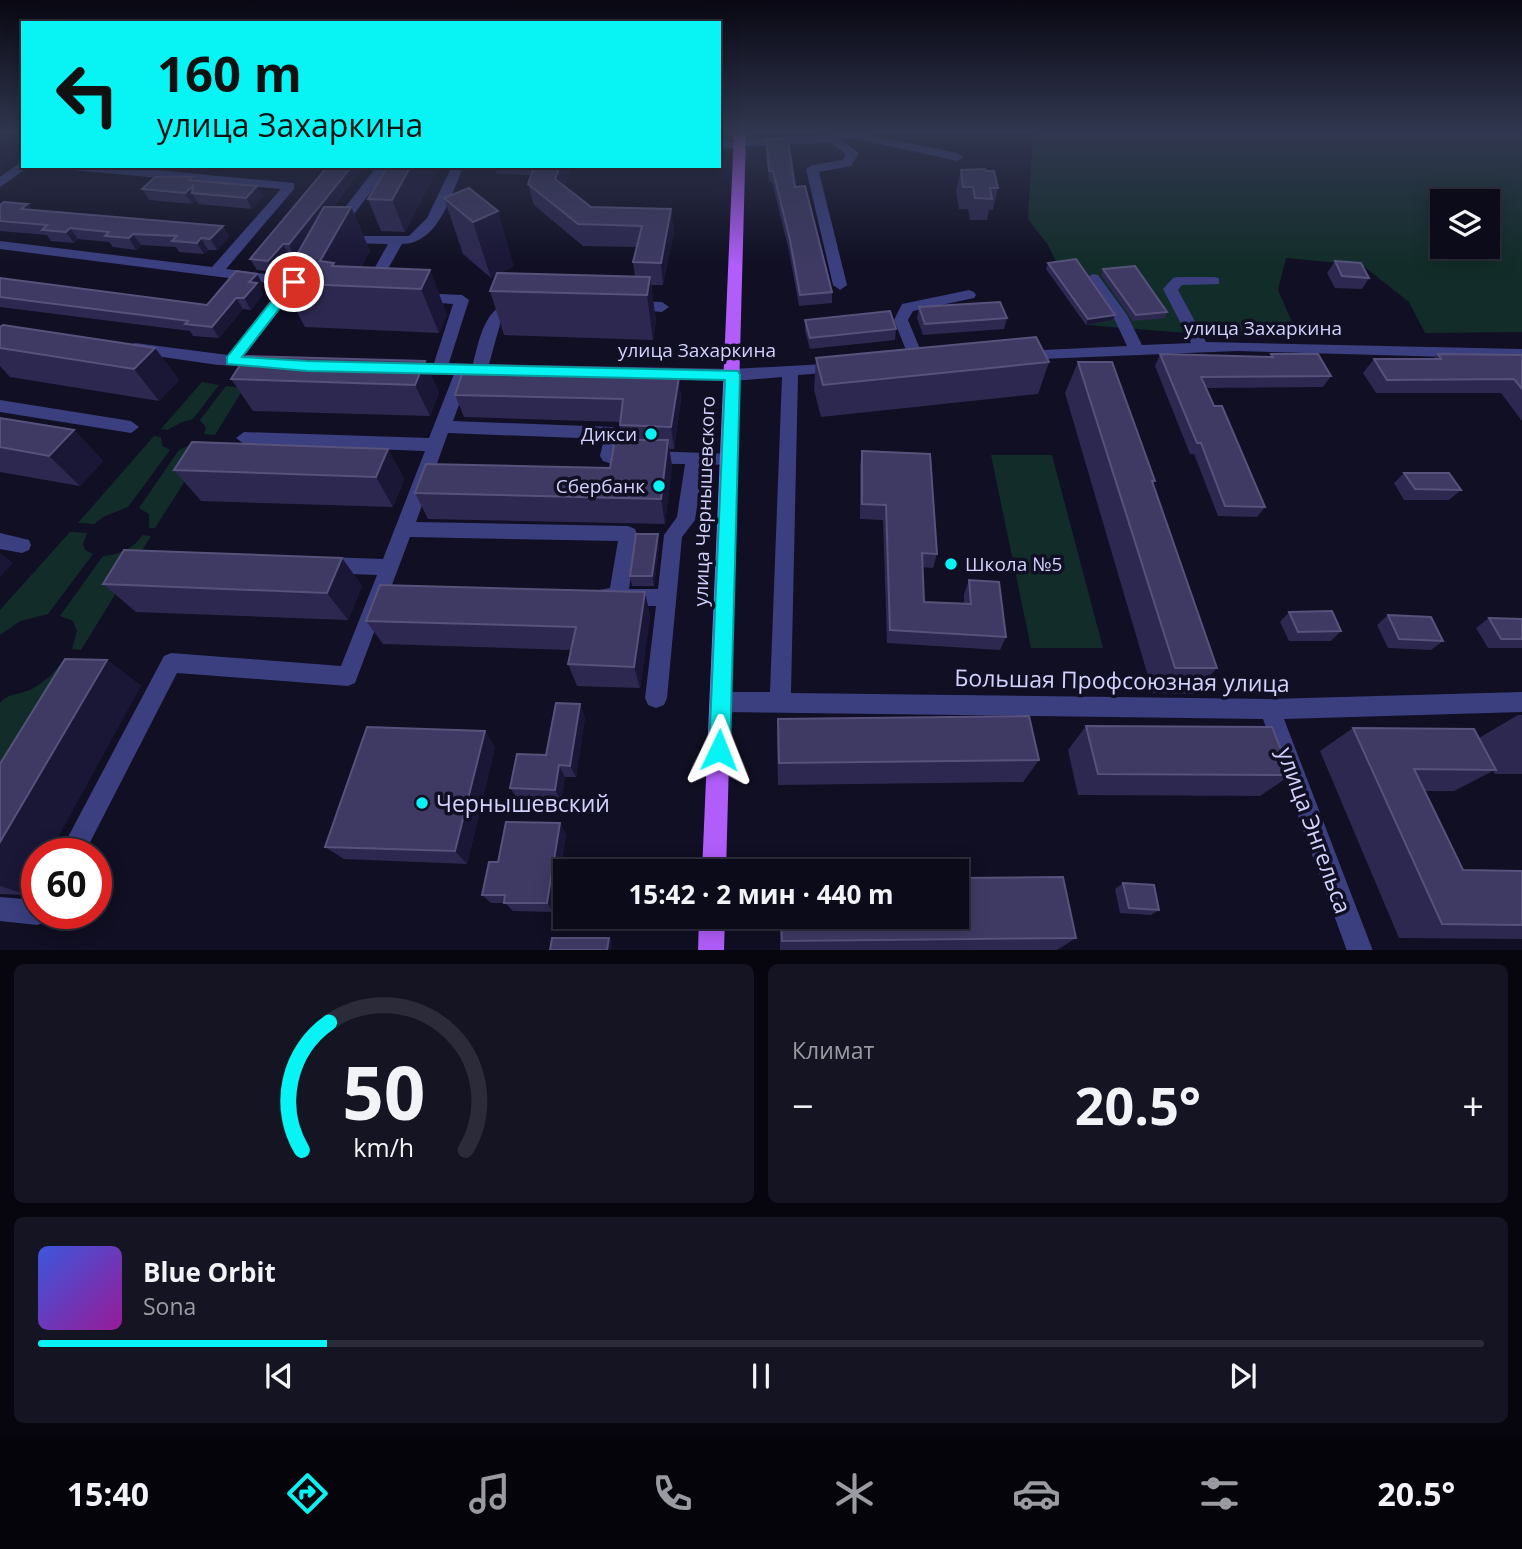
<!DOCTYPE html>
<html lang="ru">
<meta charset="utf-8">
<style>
:root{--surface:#0c0b1a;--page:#151423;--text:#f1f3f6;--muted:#9a9ba2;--line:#2c2b39;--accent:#08f3f3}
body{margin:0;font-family:"Open Sans",sans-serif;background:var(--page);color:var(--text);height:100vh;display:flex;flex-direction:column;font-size:26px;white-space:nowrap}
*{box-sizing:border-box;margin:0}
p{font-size:23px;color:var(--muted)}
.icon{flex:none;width:38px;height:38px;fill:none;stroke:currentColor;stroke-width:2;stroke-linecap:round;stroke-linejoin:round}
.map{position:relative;height:950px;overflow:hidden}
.details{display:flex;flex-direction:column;gap:14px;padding:14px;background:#07060e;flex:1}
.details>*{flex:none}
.banner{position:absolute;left:21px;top:21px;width:700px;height:147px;border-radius:0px;box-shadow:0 4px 18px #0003,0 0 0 2px var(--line);background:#08f3f3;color:#111;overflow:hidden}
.buttons{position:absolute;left:1430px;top:189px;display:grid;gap:14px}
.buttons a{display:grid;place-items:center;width:70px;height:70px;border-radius:0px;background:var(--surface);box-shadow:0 4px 18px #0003,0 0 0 2px var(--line);font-size:35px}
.speed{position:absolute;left:21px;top:838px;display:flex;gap:14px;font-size:35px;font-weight:700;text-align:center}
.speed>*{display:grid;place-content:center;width:91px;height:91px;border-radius:50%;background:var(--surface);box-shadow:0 4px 18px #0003,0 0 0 2px var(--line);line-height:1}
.speed .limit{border:10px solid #d22;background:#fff;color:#111}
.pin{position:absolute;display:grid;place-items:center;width:60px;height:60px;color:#fff;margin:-30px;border:4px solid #fff;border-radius:50%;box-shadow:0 2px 7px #0007}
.me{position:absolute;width:77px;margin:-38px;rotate:2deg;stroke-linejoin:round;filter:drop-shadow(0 0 5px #0008)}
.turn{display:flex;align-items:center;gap:24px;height:147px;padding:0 21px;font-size:32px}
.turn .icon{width:91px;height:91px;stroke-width:2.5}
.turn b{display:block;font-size:49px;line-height:60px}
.big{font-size:52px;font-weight:700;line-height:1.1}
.details .tile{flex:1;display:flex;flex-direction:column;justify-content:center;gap:10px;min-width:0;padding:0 24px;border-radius:10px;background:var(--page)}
.details .dial{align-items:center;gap:0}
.dial svg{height:182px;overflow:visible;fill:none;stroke:var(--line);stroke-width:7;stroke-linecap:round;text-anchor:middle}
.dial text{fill:var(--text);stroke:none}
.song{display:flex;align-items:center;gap:21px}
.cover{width:84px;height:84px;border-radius:10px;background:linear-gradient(135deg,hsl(230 70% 55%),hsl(300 70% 35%))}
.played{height:7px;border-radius:4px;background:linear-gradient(90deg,var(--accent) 20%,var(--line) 20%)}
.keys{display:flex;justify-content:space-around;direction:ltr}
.heat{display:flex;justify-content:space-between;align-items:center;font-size:38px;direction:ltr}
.details .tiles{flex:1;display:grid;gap:14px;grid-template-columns:1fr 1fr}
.tile:last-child{grid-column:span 2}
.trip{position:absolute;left:553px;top:859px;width:416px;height:70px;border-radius:0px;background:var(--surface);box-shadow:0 4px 18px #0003,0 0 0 2px var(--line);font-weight:700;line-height:70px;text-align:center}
.dock{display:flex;height:112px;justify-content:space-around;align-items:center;background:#05040a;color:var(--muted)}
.dock .icon{width:49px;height:49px}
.dock .current{color:var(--accent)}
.dock b{font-size:32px;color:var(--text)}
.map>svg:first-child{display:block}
.green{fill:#122d29;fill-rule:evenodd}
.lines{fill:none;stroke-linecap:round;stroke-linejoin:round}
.minor{fill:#3b3f80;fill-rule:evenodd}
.major{fill:#b05df9;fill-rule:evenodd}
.wall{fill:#2d2850}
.shaded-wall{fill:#1a1636}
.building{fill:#3e3a63;stroke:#56527b;stroke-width:2}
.route{fill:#08f3f3;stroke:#059e9e;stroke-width:2}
.poi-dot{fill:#08f3f3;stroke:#100f23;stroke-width:2.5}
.labels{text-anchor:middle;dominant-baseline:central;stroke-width:7;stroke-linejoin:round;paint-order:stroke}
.street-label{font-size:19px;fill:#d3d2fd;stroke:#100f23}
.poi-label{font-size:19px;fill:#d3d2fd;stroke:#100f23;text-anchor:end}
.near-street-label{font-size:23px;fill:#d3d2fd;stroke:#100f23}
.near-poi-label{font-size:23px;fill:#d3d2fd;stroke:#100f23;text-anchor:start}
</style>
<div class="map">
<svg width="1522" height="951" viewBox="0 0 1522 951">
<rect width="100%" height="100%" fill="#100f23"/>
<g class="green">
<path d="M 1033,132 L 1522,132 L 1522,332 L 1425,333 L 1409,302 L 1362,265 L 1286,258 L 1278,290 L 1299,338 L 1211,335 L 1086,325 L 1048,245 L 1028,219 ZM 1442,201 L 1488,201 L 1488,247 L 1442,247 Z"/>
<polygon points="202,382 219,385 193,419 182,422 167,430 161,429"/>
<polygon points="226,386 244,388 215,435 204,434 206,428 200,420"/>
<polygon points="154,436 161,437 162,446 170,450 128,507 103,517 94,524 78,523"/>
<polygon points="199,441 210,442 155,528 149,528 149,514 139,508 179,450"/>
<polygon points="991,455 1052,455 1103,648 1031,648"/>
<polygon points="70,532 87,533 83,544 85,550 93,554 48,614 20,621 0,635 0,610"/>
<path d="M 143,535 L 151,536 L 81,650 L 72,649 L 77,631 L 73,621 L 60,616 L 103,556 C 119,555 134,548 143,535 Z"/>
<path d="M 64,660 L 74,661 L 0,780 L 0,703 C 8,693 18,695 30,690 C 44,683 55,672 64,660 Z"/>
</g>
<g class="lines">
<g class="minor">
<polygon points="848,132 872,132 870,135 957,153 963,157 957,161 853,138 842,140 859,153 851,166 819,172 847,285 840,290 833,285 806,169 812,165 843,160 846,154 830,143 744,146 743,151 719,146 719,139 733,143 739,139 832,135"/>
<polygon points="20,163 30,166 0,187 0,177"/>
<polygon points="66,166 115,166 294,183 294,189 226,269 291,277 299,272 306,276 244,356 270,359 272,363 270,367 218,365 135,353 127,348 135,343 228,355 284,285 0,249 0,241 212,267 281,189 72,170"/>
<polygon points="377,166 390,166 343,229 333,229 333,223"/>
<path d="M 452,166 L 464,166 C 451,194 439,244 402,244 L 376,290 L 366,290 L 364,287 L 388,244 L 344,243 L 339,242 L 339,236 L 409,236 L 427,218 Z"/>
<polygon points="1093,274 1098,275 1127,315 1142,345 1191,343 1163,289 1173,278 1178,277 1214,277 1219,278 1219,284 1182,285 1178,290 1206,342 1522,349 1522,359 1237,351 1017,360 1014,356 1022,351 1127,346 1113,316 1086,278"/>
<polygon points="969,290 974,292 976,295 974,298 913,311 908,320 925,361 922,365 912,365 894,320 902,304"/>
<path d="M 419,293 L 462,295 L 469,300 L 449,363 L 473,364 C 480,336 485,307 516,298 L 523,303 L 501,321 L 489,364 L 733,369 L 843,363 L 845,367 L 837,372 L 798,375 L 791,693 L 1270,699 L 1522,692 L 1522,712 L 1284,719 L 1373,951 L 1347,951 L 1263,719 L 722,712 L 714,709 L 711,702 L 714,695 L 722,692 L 770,692 L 782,377 L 733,381 L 470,375 L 453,421 L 613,427 L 621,433 L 619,450 L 736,454 L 739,459 L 736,464 L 703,465 L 695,520 L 682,537 L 667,698 L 664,705 L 656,708 L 648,705 L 645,698 L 656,606 L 601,606 L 594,603 L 591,597 L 594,591 L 610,588 L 618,541 L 410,537 L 355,683 L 348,686 L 177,673 L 84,854 L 59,854 L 164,656 L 171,653 L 341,666 L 377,575 L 326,573 L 319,571 L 316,565 L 319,559 L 326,557 L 383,559 L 425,451 L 244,444 L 236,438 L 244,432 L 429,438 L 454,374 L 407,373 L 399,368 L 407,363 L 434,363 L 453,304 L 414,301 L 412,298 ZM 448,433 L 604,439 L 600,456 L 603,461 L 609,463 L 685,464 L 677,517 L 664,535 L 658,589 L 629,589 L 637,534 L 635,529 L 628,526 L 416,522 Z"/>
<polygon points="631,301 662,302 669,307 662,312 626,309 624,306 626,303"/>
<polygon points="0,400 131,421 139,427 131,433 0,412"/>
<polygon points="0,533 29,540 31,545 29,550 22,553 0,549"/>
<polygon points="0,897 37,900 37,914 49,914 46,922 37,925 0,921"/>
</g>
<g class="major">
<polygon points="734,132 746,132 726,872 702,872"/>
<polygon points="699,917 725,917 724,951 698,951"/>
</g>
</g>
<g class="wall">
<polygon points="766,139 795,187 832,292 832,303 799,306 789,251 772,182 769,182"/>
<polygon points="228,166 257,166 255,169"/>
<polygon points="365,166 333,207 351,207 370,251 361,267 430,270 447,315 439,333 305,327 281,283 300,249 294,256 289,255 274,272 257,270 250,259"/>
<polygon points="388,166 439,166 405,232 381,231 368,199"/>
<polygon points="495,166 572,166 565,186 591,207 671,209 674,231 663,285 651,285 656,321 653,340 504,335 490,291 496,275 491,278 463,254 444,198 469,188 514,266 500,273 635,277 633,262 637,247 583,246 534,205 528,184 532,175 497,174"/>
<polygon points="961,170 986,171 998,188 993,210 989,210 987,220 970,220 968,209 959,209 956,192"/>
<polygon points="195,181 257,186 263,197 252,209 199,204 196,200 192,204 149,200 142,189"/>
<polygon points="28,204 33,210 223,226 229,237 217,250 208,250 204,254 179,252 176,247 141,245 136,250 113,247 109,242 78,239 74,243 51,241 47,235 0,231 0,205"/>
<polygon points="1335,261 1369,278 1362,289 1335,288 1327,273"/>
<polygon points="1048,263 1112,320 1086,325 1046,269"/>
<polygon points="1103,269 1167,312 1165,318 1133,321 1101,275"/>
<polygon points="257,274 263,285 260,289 263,294 251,310 243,309 219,338 193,336 190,331 0,307 0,278 207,305"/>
<polygon points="919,307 1007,318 1004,329 923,335 917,318"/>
<polygon points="805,320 896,329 895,340 810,349 805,331"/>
<polygon points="0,328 155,348 179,380 159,401 10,377 0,366"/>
<polygon points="1160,354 1269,357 1271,354 1331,376 1323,387 1206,388 1214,406 1265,507 1257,517 1218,516 1194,454 1190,454 1155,366"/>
<polygon points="1438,354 1522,355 1522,421 1501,393 1376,393 1363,373 1374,359 1433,359"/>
<polygon points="816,358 1049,362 1038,394 821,417 814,390"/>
<polygon points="425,361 439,393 430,416 253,411 231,379"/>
<polygon points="1078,362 1155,481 1153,484 1217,668 1193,694 1153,693 1065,393"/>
<polygon points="679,377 681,400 674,449 669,449 672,466 665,524 428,519 415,493 610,468 622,440 620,425 620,422 464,417 455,395"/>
<polygon points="0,418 74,430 103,461 80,486 0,472"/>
<polygon points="388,449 404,479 393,507 201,501 174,470"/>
<polygon points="862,451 937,554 933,568 922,567 924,602 964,604 964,594 969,580 1006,637 1000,650 887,643 883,520 860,519 860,466"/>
<polygon points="1404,473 1461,490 1449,500 1404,500 1394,483"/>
<polygon points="659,545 654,586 632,586 630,576"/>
<polygon points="342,558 362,586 348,620 136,612 103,584"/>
<polygon points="645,592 650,616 640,688 577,686 568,664 571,650 383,644 366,621"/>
<polygon points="1289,612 1341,631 1331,641 1289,641 1280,622"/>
<polygon points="1388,615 1443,641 1431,650 1388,648 1377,625"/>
<polygon points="1489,618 1522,619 1522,648 1488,648 1476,628"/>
<polygon points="107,660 141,686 37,854 37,877 27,895 0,894 0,764"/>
<polygon points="1518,715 1522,715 1522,774 1495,774 1493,771 1454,791 1425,791 1463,870 1522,871 1522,939 1399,938 1320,751 1353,728 1479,738"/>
<polygon points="585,717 576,777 565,777 561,801 518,799 510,788 546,755"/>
<polygon points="778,719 1039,760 1023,782 778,785 777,742"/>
<polygon points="1086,726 1291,775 1260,796 1078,795 1068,750"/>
<polygon points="495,747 467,864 344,859 325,847"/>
<polygon points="566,833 554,912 513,911 505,903 491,903 482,895 498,862"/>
<polygon points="1123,883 1159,910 1151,915 1120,913 1115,889"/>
<polygon points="780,917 957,917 1076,938 1057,950 780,950"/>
</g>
<g class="shaded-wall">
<polygon points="352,166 365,166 294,256 289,244"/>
<polygon points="411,166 439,166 405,232 392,200"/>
<polygon points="560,166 572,166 560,201 555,179"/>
<polygon points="193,177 199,187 192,193 196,200 192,204 185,193 189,180"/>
<polygon points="257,186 263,197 252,209 246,198"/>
<polygon points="28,204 37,215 21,209"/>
<polygon points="351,207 370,251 352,286 320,261"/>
<polygon points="671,209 674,231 663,285 661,263"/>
<polygon points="498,211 514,266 491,278 473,222"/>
<polygon points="223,226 229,237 217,250 210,239"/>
<polygon points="70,228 78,239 74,243 66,232"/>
<polygon points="133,234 141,245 136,250 129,238"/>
<polygon points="201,238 208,250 204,254 197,243"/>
<polygon points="283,244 289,255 274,272 268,261"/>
<polygon points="430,270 447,315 439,333 421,289"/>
<polygon points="257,274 263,285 260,289 263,294 251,310 244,298 249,282"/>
<polygon points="650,277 656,321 653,340 647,295"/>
<polygon points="236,298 243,309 219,338 212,327"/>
<polygon points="1115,315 1112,320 1086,325 1088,319"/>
<polygon points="155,348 179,380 159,401 134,369"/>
<polygon points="425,361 439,393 430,416 415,385"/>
<polygon points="679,377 681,400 674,449 671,427"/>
<polygon points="74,430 103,461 80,486 49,456"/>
<polygon points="668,440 672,466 665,524 661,499"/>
<polygon points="388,449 404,479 393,507 376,477"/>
<polygon points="658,534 659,545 654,586 652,576"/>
<polygon points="0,553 13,563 0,577"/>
<polygon points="342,558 362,586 348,620 327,593"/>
<polygon points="645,592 650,616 640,688 634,667"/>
<polygon points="107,660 141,686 49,854 37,854 37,877 27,895 0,886 0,842"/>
<polygon points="580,704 585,717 576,777 570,766"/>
<polygon points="485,731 495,747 467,864 455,851"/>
<polygon points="559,765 565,777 561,801 555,790"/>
<polygon points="560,823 566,833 554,912 547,903"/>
<polygon points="609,938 612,943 611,950 607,950"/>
</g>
<g class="building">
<polygon points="766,139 788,139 795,187 805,186 832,292 800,295 790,240 773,171 769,171"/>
<polygon points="328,166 352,166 289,244 283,244 268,261 250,259"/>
<polygon points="388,166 411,166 392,200 368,199"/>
<polygon points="535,166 560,166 555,179 591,207 671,209 661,263 633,262 642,226 578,224 528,184"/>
<polygon points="985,169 986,171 994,171 998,188 990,188 992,199 975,198 973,187 963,187 961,170"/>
<polygon points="155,177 193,177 189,180 257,186 246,198 192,193 193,186 185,193 142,189"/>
<polygon points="469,188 498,211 473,222 444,198"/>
<polygon points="4,202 28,204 21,209 223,226 210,239 201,238 197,243 172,241 177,236 133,234 129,238 105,236 109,232 70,228 66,232 42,230 47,225 0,221 0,205"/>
<polygon points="324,207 351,207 320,261 334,263 332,266 430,270 421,289 281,283"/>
<polygon points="1076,259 1115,315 1088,319 1048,263"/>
<polygon points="1335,261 1361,263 1369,278 1342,276"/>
<polygon points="1135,266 1167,312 1136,315 1103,269"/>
<polygon points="236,271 257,274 249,282 257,283 244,298 236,298 212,327 185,324 188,321 181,320 0,297 0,278 207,305"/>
<polygon points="497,273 650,277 647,295 490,291"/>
<polygon points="1000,302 1007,318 925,324 919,307"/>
<polygon points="890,311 896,329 810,338 805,320"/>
<polygon points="3,325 155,348 134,369 0,348 0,327"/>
<polygon points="1036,337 1049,362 823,385 816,358"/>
<polygon points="1160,354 1273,357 1271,354 1318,354 1331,376 1201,377 1214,406 1222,406 1265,507 1225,506 1201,443 1197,443"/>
<polygon points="1438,354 1522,355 1522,389 1514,379 1387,380 1374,359 1441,359"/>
<polygon points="246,356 425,361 415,385 231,379"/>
<polygon points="1078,362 1112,362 1155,481 1152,481 1217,668 1175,668"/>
<polygon points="463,371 679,377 671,427 620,425 623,399 455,395"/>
<polygon points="0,418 74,430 49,456 0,447"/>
<polygon points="615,440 668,440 661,499 415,493 426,464 610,468"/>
<polygon points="192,442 388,449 376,477 174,470"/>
<polygon points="862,451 930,454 937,554 922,553 924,602 971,604 969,580 999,582 1006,637 890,630 886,505 862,504"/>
<polygon points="1404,473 1449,473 1461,490 1415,489"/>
<polygon points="636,534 658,534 652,576 630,576"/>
<polygon points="124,550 342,558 327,593 103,584"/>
<polygon points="380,585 645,592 634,667 568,664 576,627 366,621"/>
<polygon points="1332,611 1341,631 1298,632 1289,612"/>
<polygon points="1388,615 1431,617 1443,641 1399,639"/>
<polygon points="1489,618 1522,619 1522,639 1501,639"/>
<polygon points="65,659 107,660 0,842 0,764"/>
<polygon points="556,703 580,704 570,766 559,765 555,790 510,788 517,754 546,755"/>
<polygon points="1029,716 1039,760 779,763 778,719"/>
<polygon points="1086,726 1272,727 1291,775 1098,774"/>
<polygon points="367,727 485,731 455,851 325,847"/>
<polygon points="1353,728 1474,729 1496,770 1414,769 1463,870 1522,871 1522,925 1442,924"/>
<polygon points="506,822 560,823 547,903 504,903 505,895 482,895 489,862 498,862"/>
<polygon points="1063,877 1076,938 782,941 781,917 957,917 957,878"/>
<polygon points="1123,883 1154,885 1159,910 1129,908"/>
<polygon points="552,938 609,938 607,950 550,950"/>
</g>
<linearGradient id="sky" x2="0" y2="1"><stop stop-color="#090813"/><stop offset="0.5" stop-color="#313750"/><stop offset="1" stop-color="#313750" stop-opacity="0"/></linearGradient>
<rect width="1522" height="265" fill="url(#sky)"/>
<polygon class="route" points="294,278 300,282 242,357 307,361 738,371 740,375 730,750 727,757 719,760 712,757 709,750 725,380 307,371 227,364 227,357 289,279"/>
<g class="poi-dot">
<circle cx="651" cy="434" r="7"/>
<circle cx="659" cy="486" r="7"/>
<circle cx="951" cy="564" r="7"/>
<circle cx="422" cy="803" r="7"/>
</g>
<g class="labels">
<g class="street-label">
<text x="1263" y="328">улица Захаркина</text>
<text x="697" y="350">улица Захаркина</text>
<text transform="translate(704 501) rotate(-88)">улица Чернышевского</text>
</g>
<g class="poi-label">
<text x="637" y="434">Дикси</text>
<text x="645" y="486">Сбербанк</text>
<text x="965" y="564" text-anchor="start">Школа №5</text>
</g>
<g class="near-street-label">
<text transform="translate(1122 680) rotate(1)">Большая Профсоюзная улица</text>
<text transform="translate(1315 830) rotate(70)">улица Энгельса</text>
</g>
<g class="near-poi-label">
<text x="436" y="803">Чернышевский</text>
</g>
</g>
</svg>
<div class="buttons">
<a><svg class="icon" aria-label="layers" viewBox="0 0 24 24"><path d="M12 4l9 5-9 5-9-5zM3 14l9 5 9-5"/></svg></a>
</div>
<div class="speed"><div class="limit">60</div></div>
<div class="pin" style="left:294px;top:282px;background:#d93025"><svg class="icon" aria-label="arrive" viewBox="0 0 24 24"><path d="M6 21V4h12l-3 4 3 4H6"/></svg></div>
<svg class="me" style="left:719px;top:750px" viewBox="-20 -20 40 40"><path d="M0-17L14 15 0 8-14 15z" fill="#08f3f3" stroke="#fff" stroke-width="4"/></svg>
<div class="trip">15:42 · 2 мин · 440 m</div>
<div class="banner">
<div class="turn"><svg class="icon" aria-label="left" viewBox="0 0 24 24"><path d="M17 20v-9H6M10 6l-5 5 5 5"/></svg><div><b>160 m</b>улица Захаркина</div></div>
</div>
</div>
<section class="details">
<div class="tiles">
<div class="tile dial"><svg viewBox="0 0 100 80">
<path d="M14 69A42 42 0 1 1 86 69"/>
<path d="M14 69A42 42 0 0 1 26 13" stroke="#08f3f3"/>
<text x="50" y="56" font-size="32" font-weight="700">50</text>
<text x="50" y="72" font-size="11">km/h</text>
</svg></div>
<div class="tile"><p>Климат</p>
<div class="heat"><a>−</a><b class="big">20.5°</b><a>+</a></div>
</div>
<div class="tile">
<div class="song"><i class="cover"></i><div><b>Blue Orbit</b><p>Sona</p></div></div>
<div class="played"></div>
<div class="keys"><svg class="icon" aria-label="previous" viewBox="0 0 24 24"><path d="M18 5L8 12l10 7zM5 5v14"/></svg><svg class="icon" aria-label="pause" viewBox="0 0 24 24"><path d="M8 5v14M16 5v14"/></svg><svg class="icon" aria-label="next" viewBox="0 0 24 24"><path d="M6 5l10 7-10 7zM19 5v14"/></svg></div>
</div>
</div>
</section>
<nav class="dock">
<b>15:40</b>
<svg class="icon current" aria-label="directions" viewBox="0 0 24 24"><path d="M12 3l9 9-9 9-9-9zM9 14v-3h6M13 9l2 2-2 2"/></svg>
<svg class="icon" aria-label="music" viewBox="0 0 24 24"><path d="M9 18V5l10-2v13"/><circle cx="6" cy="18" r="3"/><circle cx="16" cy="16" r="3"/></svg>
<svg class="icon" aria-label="phone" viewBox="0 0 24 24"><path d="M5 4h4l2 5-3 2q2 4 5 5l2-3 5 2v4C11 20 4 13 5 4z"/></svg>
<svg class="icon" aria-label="climate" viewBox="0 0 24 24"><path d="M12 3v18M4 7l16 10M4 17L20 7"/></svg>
<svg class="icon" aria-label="car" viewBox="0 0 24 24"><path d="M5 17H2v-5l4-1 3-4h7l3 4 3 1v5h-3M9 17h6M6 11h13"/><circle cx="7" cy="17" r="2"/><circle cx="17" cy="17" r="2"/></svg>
<svg class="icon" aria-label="filters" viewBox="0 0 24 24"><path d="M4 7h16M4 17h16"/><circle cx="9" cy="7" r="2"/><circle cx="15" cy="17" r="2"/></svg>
<b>20.5°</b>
</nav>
